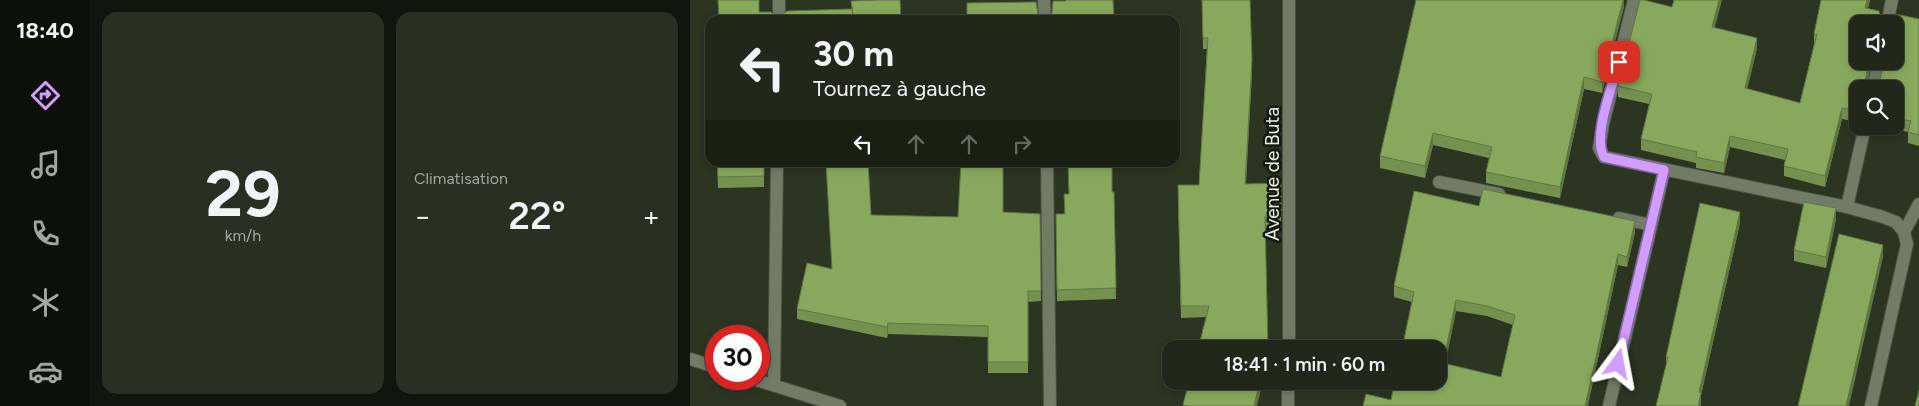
<!DOCTYPE html>
<html lang="fr">
<meta charset="utf-8">
<style>
:root{--surface:#21271a;--page:#292f23;--text:#f1f3f6;--muted:#a2a5a2;--line:#3e4439;--accent:#d19dfe}
body{margin:0;font-family:Figtree,sans-serif;background:var(--page);color:var(--text);height:100vh;display:flex;flex-direction:column;font-size:19px;white-space:nowrap}
*{box-sizing:border-box;margin:0}
p{font-size:16px;color:var(--muted)}
.icon{flex:none;width:28px;height:28px;fill:none;stroke:currentColor;stroke-width:2;stroke-linecap:round;stroke-linejoin:round}
.map{position:relative;flex:1;overflow:hidden}
.sheet{display:flex;flex-direction:column;gap:12px;padding:12px;background:#12150e;width:600px}
.sheet>*{flex:none}
.top-card{position:absolute;left:15px;top:15px;width:475px;height:152px;border-radius:15px;box-shadow:0 2px 8px #0003,0 0 0 1px var(--line);background:#21271a;color:var(--text);overflow:hidden}
.fabs{position:absolute;left:1159px;top:15px;display:grid;gap:10px}
.fabs a{display:grid;place-items:center;width:55px;height:55px;border-radius:10px;background:var(--surface);box-shadow:0 2px 8px #0003,0 0 0 1px var(--line);font-size:25px}
.speed{position:absolute;left:15px;top:325px;display:flex;gap:10px;font-size:25px;font-weight:700;text-align:center}
.speed>*{display:grid;place-content:center;width:65px;height:65px;border-radius:50%;background:var(--surface);box-shadow:0 2px 8px #0003,0 0 0 1px var(--line);line-height:1}
.speed .limit{border:8px solid #d22;background:#fff;color:#111}
.pin{position:absolute;display:grid;place-items:center;width:42px;height:42px;color:#fff;margin:-21px;border-radius:10px;box-shadow:0 2px 8px #0006}
.me{position:absolute;width:55px;margin:-28px;rotate:13deg;stroke-linejoin:round;filter:drop-shadow(0 0 4px #0008)}
.turn{display:flex;align-items:center;gap:18px;height:105px;padding:0 25px;font-size:22px}
.turn .icon{width:65px;height:65px;stroke-width:2.5}
.turn b{display:block;font-size:35px;line-height:42px}
.lanes{display:flex;align-items:center;height:48px;padding:0 25px;background:#0003;justify-content:center;gap:25px;direction:ltr}
.lanes .off{opacity:.35}
.big{font-size:38px;font-weight:600;line-height:1.1}
.sheet .widget{flex:1;display:flex;flex-direction:column;justify-content:center;gap:8px;min-width:0;padding:0 18px;border-radius:15px;background:var(--page)}
.sheet .dial{align-items:center;gap:0}
.dial b{font-size:65px;line-height:1}
.heat{display:flex;justify-content:space-between;align-items:center;font-size:28px;direction:ltr}
.sheet .tiles{flex:1;display:grid;gap:12px;grid-template-columns:repeat(2,1fr)}
.trip{position:absolute;left:472px;top:340px;width:285px;height:50px;border-radius:15px;background:var(--surface);box-shadow:0 2px 8px #0003,0 0 0 1px var(--line);font-weight:600;line-height:50px;text-align:center}
main{display:flex;flex:1;min-height:0}
.menu{display:flex;flex-direction:column;width:90px;justify-content:space-around;align-items:center;background:#0d100a;color:var(--muted)}
.menu .icon{width:35px;height:35px}
.menu .active{color:var(--accent)}
.menu b{font-size:22px;color:var(--text)}
.map>svg:first-child{display:block}
.lines{fill:none;stroke-linecap:round;stroke-linejoin:round}
.minor-casing{stroke:#4b5243;stroke-width:14}
.tertiary-casing{stroke:#4b5243;stroke-width:14}
.minor{stroke:#717b66;stroke-width:12}
.tertiary{stroke:#717b66;stroke-width:12}
.wall{fill:#759150;fill-rule:evenodd}
.shaded-wall{fill:#5f7641}
.building{fill:#88a95d;stroke:#5f7641;fill-rule:evenodd}
.route-casing{stroke:#8866a5;stroke-width:12}
.route{stroke:#d19dfe;stroke-width:9}
.labels{text-anchor:middle;dominant-baseline:central;stroke-width:5;stroke-linejoin:round;paint-order:stroke}
.street-label{font-size:19px;fill:#e7ede1;stroke:#171a12}
</style>
<main>
<nav class="menu">
<b>18:40</b>
<svg class="icon active" aria-label="directions" viewBox="0 0 24 24"><path d="M12 3l9 9-9 9-9-9zM9 14v-3h6M13 9l2 2-2 2"/></svg>
<svg class="icon" aria-label="music" viewBox="0 0 24 24"><path d="M9 18V5l10-2v13"/><circle cx="6" cy="18" r="3"/><circle cx="16" cy="16" r="3"/></svg>
<svg class="icon" aria-label="phone" viewBox="0 0 24 24"><path d="M5 4h4l2 5-3 2q2 4 5 5l2-3 5 2v4C11 20 4 13 5 4z"/></svg>
<svg class="icon" aria-label="climate" viewBox="0 0 24 24"><path d="M12 3v18M4 7l16 10M4 17L20 7"/></svg>
<svg class="icon" aria-label="car" viewBox="0 0 24 24"><path d="M5 17H2v-5l4-1 3-4h7l3 4 3 1v5h-3M9 17h6M6 11h13"/><circle cx="7" cy="17" r="2"/><circle cx="17" cy="17" r="2"/></svg>
</nav>
<section class="sheet">
<div class="tiles">
<div class="widget dial"><b>29</b><p>km/h</p></div>
<div class="widget"><p>Climatisation</p>
<div class="heat"><a>−</a><b class="big">22°</b><a>+</a></div>
</div>
</div>
</section>
<div class="map">
<svg width="1229" height="406" viewBox="0 0 1229 406">
<rect width="100%" height="100%" fill="#2c3422"/>
<g class="lines">
<g class="minor-casing">
<g id="minor">
<polyline points="354,0 355,20"/>
<polyline points="944,0 913,124 909,148 914,157 1157,207 1193,217 1206,222 1214,232 1217,244 1181,406"/>
<polyline points="89,20 89,0"/>
<polyline points="1197,24 1202,0"/>
<polyline points="1183,89 1189,61"/>
<polyline points="357,162 360,406"/>
<polyline points="749,182 809,194"/>
<polyline points="1157,207 1175,126"/>
<polyline points="929,218 961,225"/>
<polyline points="1214,232 1229,204"/>
<polyline points="599,349 599,0"/>
<polyline points="84,385 87,162"/>
<polyline points="598,406 598,381"/>
<polyline points="919,406 974,171"/>
</g>
</g>
<g class="tertiary-casing">
<g id="tertiary">
<polyline points="0,359 26,367"/>
<polyline points="63,379 150,406"/>
</g>
</g>
<use href="#minor" class="minor"/>
<use href="#tertiary" class="tertiary"/>
</g>
<g class="wall">
<polygon points="512,0 562,72 556,184 591,183 591,227 575,228 516,317 491,318 488,197 509,185 517,49 513,49"/>
<polygon points="934,0 934,6 912,93 894,89 870,198 796,183 796,172 799,158 743,145 735,178 690,168 690,156"/>
<path d="M 1180,0 L 1178,8 L 1196,21 L 1229,19 L 1229,146 L 1218,143 L 1218,132 L 1191,126 L 1205,126 L 1205,89 L 1168,89 L 1168,122 L 1152,119 L 1135,187 L 1094,176 L 1094,166 L 1095,160 L 1040,147 L 1034,173 L 1006,168 L 1006,163 L 951,150 L 951,139 L 959,104 L 928,97 L 928,86 L 1025,28 L 1067,48 L 1057,89 L 1110,103 L 1124,44 L 1124,34 ZM 1168,24 L 1205,24 L 1189,83 L 1181,86 L 1177,83 L 1182,61 Z"/>
<polygon points="27,162 74,162 74,187 28,188"/>
<polygon points="136,162 178,162 181,215 268,217 313,212 350,214 351,301 338,302 338,373 298,373 298,337 198,334 197,338 107,319 107,309 142,269"/>
<polygon points="424,192 426,299 367,301 366,214 374,214 378,194"/>
<path d="M 789,206 L 945,232 L 937,267 L 928,265 L 901,391 L 701,400 L 722,302 L 704,297 L 704,286 ZM 766,311 L 797,316 L 823,325 L 811,377 L 755,364 Z"/>
<polygon points="1146,219 1136,268 1104,261 1104,250"/>
<polygon points="1050,223 1011,395 1011,406 966,406 976,367 976,357"/>
</g>
<g class="shaded-wall">
<polygon points="933,0 934,0 934,6 912,93 912,82"/>
<polygon points="1029,0 1032,0 1022,38 1022,27"/>
<polygon points="1177,0 1180,0 1175,19 1175,8"/>
<polygon points="1067,38 1067,48 1055,99 1055,88"/>
<polygon points="562,60 562,72 555,195 555,184"/>
<polygon points="1179,61 1182,61 1176,89 1175,81"/>
<polygon points="894,77 894,89 870,198 870,187"/>
<polygon points="1152,108 1152,119 1135,187 1135,176"/>
<polygon points="743,133 743,145 735,178 735,166"/>
<polygon points="1040,136 1040,147 1034,173 1034,163"/>
<polygon points="1146,208 1146,219 1136,268 1136,257"/>
<polygon points="1050,212 1050,223 1011,395 1011,406 1008,406 1009,392"/>
<polygon points="945,221 945,232 937,267 937,257"/>
<polygon points="1193,245 1193,257 1159,406 1156,406"/>
<polygon points="928,254 928,265 901,391 898,406 895,406"/>
<polygon points="766,300 766,311 753,374 753,363"/>
<polygon points="198,323 198,334 197,338 197,327"/>
<polygon points="570,381 573,381 567,406 564,406"/>
</g>
<g class="building">
<polygon points="28,0 69,0 69,12 81,12 85,16 89,17 97,11 162,9 163,20 29,20"/>
<polygon points="189,0 210,0 211,20 164,20 161,1"/>
<polygon points="376,0 423,0 424,20 277,20 277,3 346,2 348,14 352,17 359,16 362,13 363,1 376,1"/>
<polygon points="512,0 560,0 562,60 555,184 591,183 591,216 575,216 578,349 508,349 519,306 491,306 488,185 509,185 518,38 513,38"/>
<polygon points="726,0 933,0 912,82 894,77 870,187 796,172 802,147 743,133 735,166 690,156"/>
<path d="M 950,0 L 954,0 L 982,7 L 984,0 L 1029,0 L 1022,27 L 1067,38 L 1055,88 L 1110,103 L 1127,34 L 1124,34 L 1131,0 L 1177,0 L 1175,8 L 1189,11 L 1190,16 L 1196,21 L 1203,19 L 1205,14 L 1229,19 L 1229,135 L 1218,132 L 1221,121 L 1205,118 L 1205,89 L 1168,89 L 1168,111 L 1152,108 L 1135,176 L 1094,166 L 1098,149 L 1040,136 L 1034,163 L 1006,157 L 1007,152 L 951,139 L 962,94 L 928,86 ZM 1168,24 L 1205,24 L 1205,61 L 1195,61 L 1189,83 L 1181,86 L 1175,81 L 1179,61 L 1168,61 Z"/>
<polygon points="27,162 74,162 74,176 28,177"/>
<polygon points="136,162 178,162 181,215 268,217 271,162 313,162 313,212 350,214 351,291 338,291 338,362 298,362 298,326 198,323 197,327 107,309 117,263 142,269"/>
<polygon points="378,162 422,162 422,192 424,192 426,288 367,290 366,214 375,214 374,194 379,194"/>
<path d="M 793,189 L 945,221 L 937,257 L 928,254 L 901,380 L 895,406 L 673,406 L 676,394 L 701,400 L 705,381 L 749,381 L 749,349 L 712,349 L 724,292 L 704,286 L 724,191 L 789,206 ZM 766,300 L 797,306 L 825,315 L 811,377 L 753,363 Z"/>
<polygon points="1114,202 1146,208 1136,257 1104,250"/>
<polygon points="1010,203 1050,212 1009,392 1011,393 1008,406 966,406 978,357 976,357"/>
<polygon points="1149,234 1193,245 1156,406 1108,406"/>
<polygon points="499,381 570,381 564,406 497,406 493,405"/>
<polygon points="1229,390 1229,406 1225,406"/>
</g>
<g class="lines">
<g class="route-casing">
<path id="route" d="M 928,364 L 974,170 L 914,157 C 902,137 923,85 929,62"/>
</g>
<use href="#route" class="route"/>
</g>
<g class="labels">
<g class="street-label">
<text transform="translate(582 174) rotate(-90)">Avenue de Buta</text>
</g>
</g>
</svg>
<div class="fabs">
<a><svg class="icon" aria-label="sound" viewBox="0 0 24 24"><path d="M4 9h4l5-4v14l-5-4H4zM17 9q2 3 0 6"/></svg></a>
<a><svg class="icon" aria-label="search" viewBox="0 0 24 24"><circle cx="10" cy="10" r="6"/><path d="M15 15l6 6"/></svg></a>
</div>
<div class="speed"><div class="limit">30</div></div>
<div class="pin" style="left:929px;top:62px;background:#d93025"><svg class="icon" aria-label="arrive" viewBox="0 0 24 24"><path d="M6 21V4h12l-3 4 3 4H6"/></svg></div>
<svg class="me" style="left:928px;top:364px" viewBox="-20 -20 40 40"><path d="M0-17L14 15 0 8-14 15z" fill="#d19dfe" stroke="#fff" stroke-width="4"/></svg>
<div class="trip">18:41 · 1 min · 60 m</div>
<div class="top-card">
<div class="turn"><svg class="icon" aria-label="left" viewBox="0 0 24 24"><path d="M17 20v-9H6M10 6l-5 5 5 5"/></svg><div><b>30 m</b>Tournez à gauche</div></div>
<div class="lanes"><svg class="icon" aria-label="left" viewBox="0 0 24 24"><path d="M17 20v-9H6M10 6l-5 5 5 5"/></svg><svg class="icon off" aria-label="ahead" viewBox="0 0 24 24"><path d="M12 20V5M6 11l6-6 6 6"/></svg><svg class="icon off" aria-label="ahead" viewBox="0 0 24 24"><path d="M12 20V5M6 11l6-6 6 6"/></svg><svg class="icon off" aria-label="right" viewBox="0 0 24 24"><path d="M7 20v-9h11M14 6l5 5-5 5"/></svg></div>
</div>
</div>
</main>
